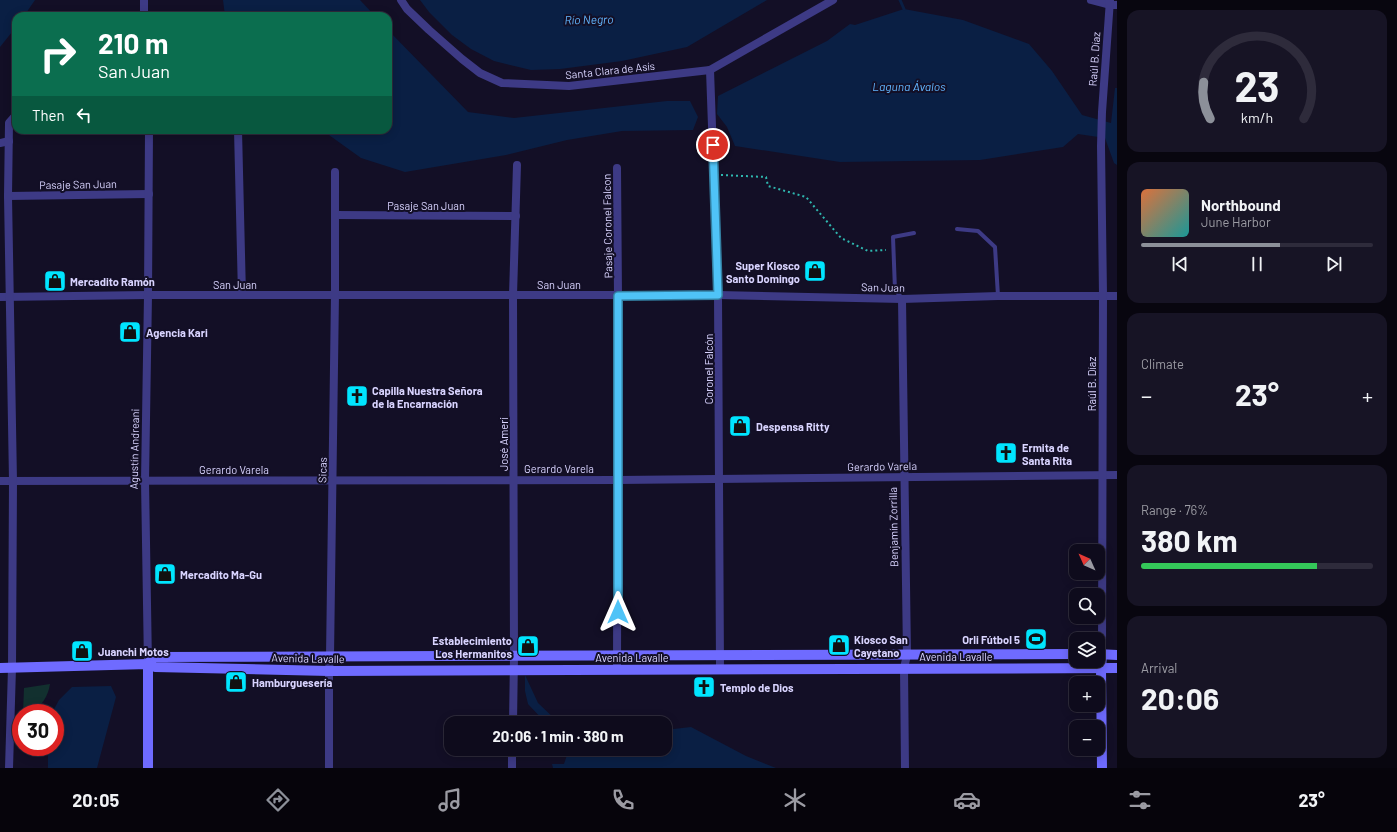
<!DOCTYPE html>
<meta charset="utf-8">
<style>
:root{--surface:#0e0b1c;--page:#171425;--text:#f1f3f6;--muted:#9b9ba3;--line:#2e2b3b;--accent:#8c9099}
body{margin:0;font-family:Barlow,sans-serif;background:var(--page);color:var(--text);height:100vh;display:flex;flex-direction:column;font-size:15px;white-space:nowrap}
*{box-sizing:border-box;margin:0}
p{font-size:13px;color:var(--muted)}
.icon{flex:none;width:22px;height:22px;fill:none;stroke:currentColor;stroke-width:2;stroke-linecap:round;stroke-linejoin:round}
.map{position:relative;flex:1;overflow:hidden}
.panel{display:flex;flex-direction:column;gap:10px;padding:10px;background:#08060f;width:280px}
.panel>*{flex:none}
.top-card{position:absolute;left:12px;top:12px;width:380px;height:122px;border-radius:12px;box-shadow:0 2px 10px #0003,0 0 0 1px var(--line);background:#0b6e4f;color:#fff;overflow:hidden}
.needle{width:26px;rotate:315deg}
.fabs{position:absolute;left:1069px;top:544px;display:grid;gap:8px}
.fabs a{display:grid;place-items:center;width:36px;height:36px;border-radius:8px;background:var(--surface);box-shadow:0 2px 10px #0003,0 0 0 1px var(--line);font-size:20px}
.speed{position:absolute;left:12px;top:704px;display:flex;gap:8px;font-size:20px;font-weight:700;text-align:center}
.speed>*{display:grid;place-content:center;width:52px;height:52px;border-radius:50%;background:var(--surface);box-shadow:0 2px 10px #0003,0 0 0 1px var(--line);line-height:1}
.speed .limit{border:6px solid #d22;background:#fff;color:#111}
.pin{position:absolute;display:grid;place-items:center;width:34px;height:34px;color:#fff;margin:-17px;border:2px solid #fff;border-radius:50%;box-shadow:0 1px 4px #0007}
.me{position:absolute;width:44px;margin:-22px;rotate:0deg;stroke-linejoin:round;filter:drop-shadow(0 0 3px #0008)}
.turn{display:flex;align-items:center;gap:14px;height:84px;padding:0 20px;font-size:18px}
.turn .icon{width:52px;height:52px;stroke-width:2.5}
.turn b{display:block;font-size:28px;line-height:34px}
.then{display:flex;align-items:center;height:38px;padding:0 20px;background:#0003;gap:8px;font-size:15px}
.big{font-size:30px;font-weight:700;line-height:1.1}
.panel .card{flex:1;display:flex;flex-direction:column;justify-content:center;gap:6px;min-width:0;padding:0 14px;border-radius:12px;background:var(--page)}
.panel .dial{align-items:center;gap:0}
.dial svg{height:104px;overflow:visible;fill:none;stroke:var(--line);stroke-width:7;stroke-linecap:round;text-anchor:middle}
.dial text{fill:var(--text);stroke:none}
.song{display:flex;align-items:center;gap:12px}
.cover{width:48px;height:48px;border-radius:6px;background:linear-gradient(135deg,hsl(20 70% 55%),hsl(180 70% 35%))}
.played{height:4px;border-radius:2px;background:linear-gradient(90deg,var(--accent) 60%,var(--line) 60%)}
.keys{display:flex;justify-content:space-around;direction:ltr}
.heat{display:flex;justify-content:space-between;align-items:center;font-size:22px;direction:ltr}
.charge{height:6px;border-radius:3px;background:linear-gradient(90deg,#34c759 76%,var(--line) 0)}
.trip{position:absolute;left:444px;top:716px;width:228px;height:40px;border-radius:12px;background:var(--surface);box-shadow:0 2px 10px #0003,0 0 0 1px var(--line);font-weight:700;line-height:40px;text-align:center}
.tab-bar{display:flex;height:64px;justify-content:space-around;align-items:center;background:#06040b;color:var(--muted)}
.tab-bar .icon{width:28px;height:28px}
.tab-bar .selected{color:var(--accent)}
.tab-bar b{font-size:18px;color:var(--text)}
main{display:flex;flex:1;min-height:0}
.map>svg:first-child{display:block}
.green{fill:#12302f}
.water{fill:#0a1f44}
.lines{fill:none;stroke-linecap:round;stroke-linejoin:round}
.stream{stroke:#0a1f44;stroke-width:3}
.path{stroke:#2fb8b0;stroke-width:2;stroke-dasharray:2 3;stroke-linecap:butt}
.lane{stroke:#3d3a85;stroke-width:4}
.street{stroke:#3d3a85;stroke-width:8}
.secondary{stroke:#6f6bff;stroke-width:10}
.route-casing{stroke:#337fa1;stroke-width:10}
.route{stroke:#4fc3f7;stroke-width:7}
.labels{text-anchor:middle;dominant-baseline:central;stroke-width:4;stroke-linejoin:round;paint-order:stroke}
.street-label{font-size:11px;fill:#d9d4ff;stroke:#130f26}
.poi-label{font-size:11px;font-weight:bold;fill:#d9d4ff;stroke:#130f26;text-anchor:start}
.water-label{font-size:12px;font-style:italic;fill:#62b6ff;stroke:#130f26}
</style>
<main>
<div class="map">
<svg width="1117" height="768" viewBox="0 0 1117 768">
<rect width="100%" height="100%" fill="#130f26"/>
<path class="green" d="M 50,684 C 48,697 42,704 33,713 L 23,713 L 24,688 Z"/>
<g class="water">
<polygon points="0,0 35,0 24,16 16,16 16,27 0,47"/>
<polygon points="223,0 360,0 375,16 225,16"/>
<polygon points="420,0 767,0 687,47 622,61 560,69 531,70 494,61 471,49 452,35 429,12"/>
<polygon points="904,9 963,20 1029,44 1052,71 1082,115 1111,123 1115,88 1117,88 1117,165 1114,163 1105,138 1078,134 1063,147 980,160 840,162 735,146 727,127 717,114 718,96 827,41 850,24 855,25"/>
<polygon points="388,30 468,112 514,118 667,101 690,101 698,117 693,130 622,131 567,140 506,155 405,172 361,158 322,130 388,130"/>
<polygon points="525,675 538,703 559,723 546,723 528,704 525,691"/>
<polygon points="111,686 116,697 97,768 48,768 48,747 55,747 55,713 52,713 59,700 72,687"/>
<polygon points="691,727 746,756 776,768 553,768 552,764 564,764 569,749 628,749 649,753 649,749 665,749 665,730"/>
</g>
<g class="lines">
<polyline class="stream" points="900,0 904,9"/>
<polyline class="path" points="721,175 766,177 768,186 806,197 841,238 868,251 886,250"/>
<g class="lane">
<polyline points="957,229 978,231 995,247 998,296"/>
<polyline points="902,298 895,290 893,237 914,233"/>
</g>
<g class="street">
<polyline points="144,0 144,16"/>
<polyline points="401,0 407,9 429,30 462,59 480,73 502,83 569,86 710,70 833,0"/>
<polyline points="1091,0 1110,5 1117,5"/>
<polyline points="710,70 718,295 720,668"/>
<polyline points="238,130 242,295"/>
<polyline points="0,143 9,141"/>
<polyline points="617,168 618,296 617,669"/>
<polyline points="8,196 149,194"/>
<polyline points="335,215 516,216"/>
<polyline points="0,297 148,295 718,295 902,299 998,296 1117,296"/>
<polyline points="902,299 907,655 904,668 905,768"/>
<polyline points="0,481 618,480 1117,475"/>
<polyline points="1102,654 1103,295 1101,146 1102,112 1110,0"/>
<polyline points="148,664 145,481 148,295 149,130"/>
<polyline points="513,723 514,656 513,295 517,165"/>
<polyline points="9,768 12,668 13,481 8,196 9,123 16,115"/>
<polyline points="329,768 329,671 330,657 335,294 335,172"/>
<polyline points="512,768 512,749"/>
</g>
<g class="secondary">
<polyline points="1098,654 1117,655"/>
<polyline points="148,664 154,657 1076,654"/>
<polyline points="0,668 148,664 155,667 329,671 1117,668"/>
<polyline points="148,768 148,664"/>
<polyline points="1102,768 1101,668 1102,654"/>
</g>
</g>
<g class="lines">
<g class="route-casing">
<polyline id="route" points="618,612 618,296 718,295 713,145"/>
</g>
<use href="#route" class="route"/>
</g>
<defs>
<g id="shop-square" transform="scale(1.15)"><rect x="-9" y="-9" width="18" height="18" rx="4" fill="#00e5ff" stroke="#130f26"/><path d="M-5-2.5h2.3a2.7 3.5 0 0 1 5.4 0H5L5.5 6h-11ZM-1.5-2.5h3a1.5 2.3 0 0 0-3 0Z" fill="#111"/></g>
<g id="church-square" transform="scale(1.15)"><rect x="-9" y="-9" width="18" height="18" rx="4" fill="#00e5ff" stroke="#130f26"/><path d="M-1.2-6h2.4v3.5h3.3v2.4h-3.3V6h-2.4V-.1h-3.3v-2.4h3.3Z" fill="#111"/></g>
<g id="stadium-square" transform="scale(1.15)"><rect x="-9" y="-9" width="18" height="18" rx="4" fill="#00e5ff" stroke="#130f26"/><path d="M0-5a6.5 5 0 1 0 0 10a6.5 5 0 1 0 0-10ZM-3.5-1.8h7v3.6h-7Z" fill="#111"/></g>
</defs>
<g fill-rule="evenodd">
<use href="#shop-square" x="815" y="271"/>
<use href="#shop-square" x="55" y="281"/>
<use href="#shop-square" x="130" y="332"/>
<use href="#church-square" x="357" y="396"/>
<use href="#shop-square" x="740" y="426"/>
<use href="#church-square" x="1006" y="453"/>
<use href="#shop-square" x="165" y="574"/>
<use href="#stadium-square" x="1036" y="639"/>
<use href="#shop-square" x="839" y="645"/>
<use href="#shop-square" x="528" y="646"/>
<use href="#shop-square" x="82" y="651"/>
<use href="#shop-square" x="236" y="682"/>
<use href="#church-square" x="704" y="687"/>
</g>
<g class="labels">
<g class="street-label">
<text transform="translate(1094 59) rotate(-86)">Raúl B. Díaz</text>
<text transform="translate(610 70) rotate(-6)">Santa Clara de Asís</text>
<text transform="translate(78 184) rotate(-1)">Pasaje San Juan</text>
<text x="426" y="205">Pasaje San Juan</text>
<text transform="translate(607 226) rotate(-91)">Pasaje Coronel Falcon</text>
<text x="235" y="284">San Juan</text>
<text x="559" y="284">San Juan</text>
<text transform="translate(883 287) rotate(1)">San Juan</text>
<text transform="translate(708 369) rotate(-90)">Coronel Falcón</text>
<text transform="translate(1091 384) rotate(-90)">Raúl B. Díaz</text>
<text transform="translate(503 444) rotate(-90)">José Ameri</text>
<text transform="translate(134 449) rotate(-89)">Agustín Andreani</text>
<text transform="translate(882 466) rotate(-1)">Gerardo Varela</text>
<text x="559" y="468">Gerardo Varela</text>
<text x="234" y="469">Gerardo Varela</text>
<text transform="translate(322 470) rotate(-89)">Sicas</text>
<text transform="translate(893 527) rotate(-91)">Benjamín Zorrilla</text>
<text x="956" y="656">Avenida Lavalle</text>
<text x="632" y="657">Avenida Lavalle</text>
<text transform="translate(308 658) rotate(1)">Avenida Lavalle</text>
</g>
<g class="poi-label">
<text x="800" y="265" text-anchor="end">Super Kiosco<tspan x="800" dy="13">Santo Domingo</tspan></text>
<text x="70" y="281">Mercadito Ramón</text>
<text x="146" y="332">Agencia Kari</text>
<text x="372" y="390">Capilla Nuestra Señora<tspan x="372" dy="13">de la Encarnación</tspan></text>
<text x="756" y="426">Despensa Ritty</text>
<text x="1022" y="447">Ermita de<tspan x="1022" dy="13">Santa Rita</tspan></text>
<text x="180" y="574">Mercadito Ma-Gu</text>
<text x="854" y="639">Kiosco San<tspan x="854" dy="13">Cayetano</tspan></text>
<text x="1020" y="639" text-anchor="end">Orli Fútbol 5</text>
<text x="512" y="640" text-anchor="end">Establecimiento<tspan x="512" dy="13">Los Hermanitos</tspan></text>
<text x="98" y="651">Juanchi Motos</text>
<text x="252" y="682">Hamburguesería</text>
<text x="720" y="687">Templo de Dios</text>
</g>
<g class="water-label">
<text transform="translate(589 19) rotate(-1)">Río Negro</text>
<text x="909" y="86">Laguna Ávalos</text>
</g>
</g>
</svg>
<div class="fabs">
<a><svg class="needle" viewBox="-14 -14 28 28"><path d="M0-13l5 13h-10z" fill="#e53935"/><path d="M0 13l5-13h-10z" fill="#9b9ba3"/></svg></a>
<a><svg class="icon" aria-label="search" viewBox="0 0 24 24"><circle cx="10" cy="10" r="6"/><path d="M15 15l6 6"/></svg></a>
<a><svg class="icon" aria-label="layers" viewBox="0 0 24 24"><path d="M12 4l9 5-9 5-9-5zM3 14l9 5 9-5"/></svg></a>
<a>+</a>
<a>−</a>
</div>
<div class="speed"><div class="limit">30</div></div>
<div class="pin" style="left:713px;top:145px;background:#d93025"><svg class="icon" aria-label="arrive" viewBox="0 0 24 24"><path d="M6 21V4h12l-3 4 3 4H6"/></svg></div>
<svg class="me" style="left:618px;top:612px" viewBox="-20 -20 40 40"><path d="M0-17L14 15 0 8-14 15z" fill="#4fc3f7" stroke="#fff" stroke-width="4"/></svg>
<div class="trip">20:06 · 1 min · 380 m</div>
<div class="top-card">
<div class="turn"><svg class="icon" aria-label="right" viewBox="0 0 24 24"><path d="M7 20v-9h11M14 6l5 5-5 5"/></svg><div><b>210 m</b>San Juan</div></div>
<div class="then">Then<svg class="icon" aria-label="left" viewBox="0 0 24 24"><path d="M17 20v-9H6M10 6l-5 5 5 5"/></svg></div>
</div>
</div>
<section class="panel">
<div class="card dial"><svg viewBox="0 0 100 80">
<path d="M14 69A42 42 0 1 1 86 69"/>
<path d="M14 69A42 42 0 0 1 9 41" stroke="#8c9099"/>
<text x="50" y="56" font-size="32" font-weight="700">23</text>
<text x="50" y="72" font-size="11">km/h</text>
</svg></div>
<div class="card">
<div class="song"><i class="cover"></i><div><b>Northbound</b><p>June Harbor</p></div></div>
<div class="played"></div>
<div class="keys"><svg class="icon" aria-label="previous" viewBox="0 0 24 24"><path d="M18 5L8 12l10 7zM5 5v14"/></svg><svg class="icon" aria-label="pause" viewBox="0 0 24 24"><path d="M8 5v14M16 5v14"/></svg><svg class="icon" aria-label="next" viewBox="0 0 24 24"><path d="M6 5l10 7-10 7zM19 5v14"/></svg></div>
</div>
<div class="card"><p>Climate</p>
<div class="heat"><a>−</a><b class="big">23°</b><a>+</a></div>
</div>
<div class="card"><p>Range · 76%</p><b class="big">380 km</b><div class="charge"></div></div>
<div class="card"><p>Arrival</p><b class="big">20:06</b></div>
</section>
</main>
<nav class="tab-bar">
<b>20:05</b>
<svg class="icon selected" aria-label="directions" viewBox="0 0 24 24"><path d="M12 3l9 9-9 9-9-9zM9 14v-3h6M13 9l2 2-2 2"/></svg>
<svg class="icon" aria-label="music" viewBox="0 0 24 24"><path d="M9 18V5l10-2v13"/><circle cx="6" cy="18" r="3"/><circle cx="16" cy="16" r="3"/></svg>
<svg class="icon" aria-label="phone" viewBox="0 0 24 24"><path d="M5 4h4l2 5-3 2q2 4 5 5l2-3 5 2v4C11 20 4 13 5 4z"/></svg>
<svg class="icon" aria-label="climate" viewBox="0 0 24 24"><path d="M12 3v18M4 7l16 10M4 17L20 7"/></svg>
<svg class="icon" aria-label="car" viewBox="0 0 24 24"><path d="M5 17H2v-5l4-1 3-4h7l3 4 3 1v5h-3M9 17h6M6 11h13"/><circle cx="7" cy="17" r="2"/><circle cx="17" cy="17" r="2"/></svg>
<svg class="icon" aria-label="filters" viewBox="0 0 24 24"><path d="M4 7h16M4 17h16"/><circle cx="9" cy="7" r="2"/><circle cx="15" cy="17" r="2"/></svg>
<b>23°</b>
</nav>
